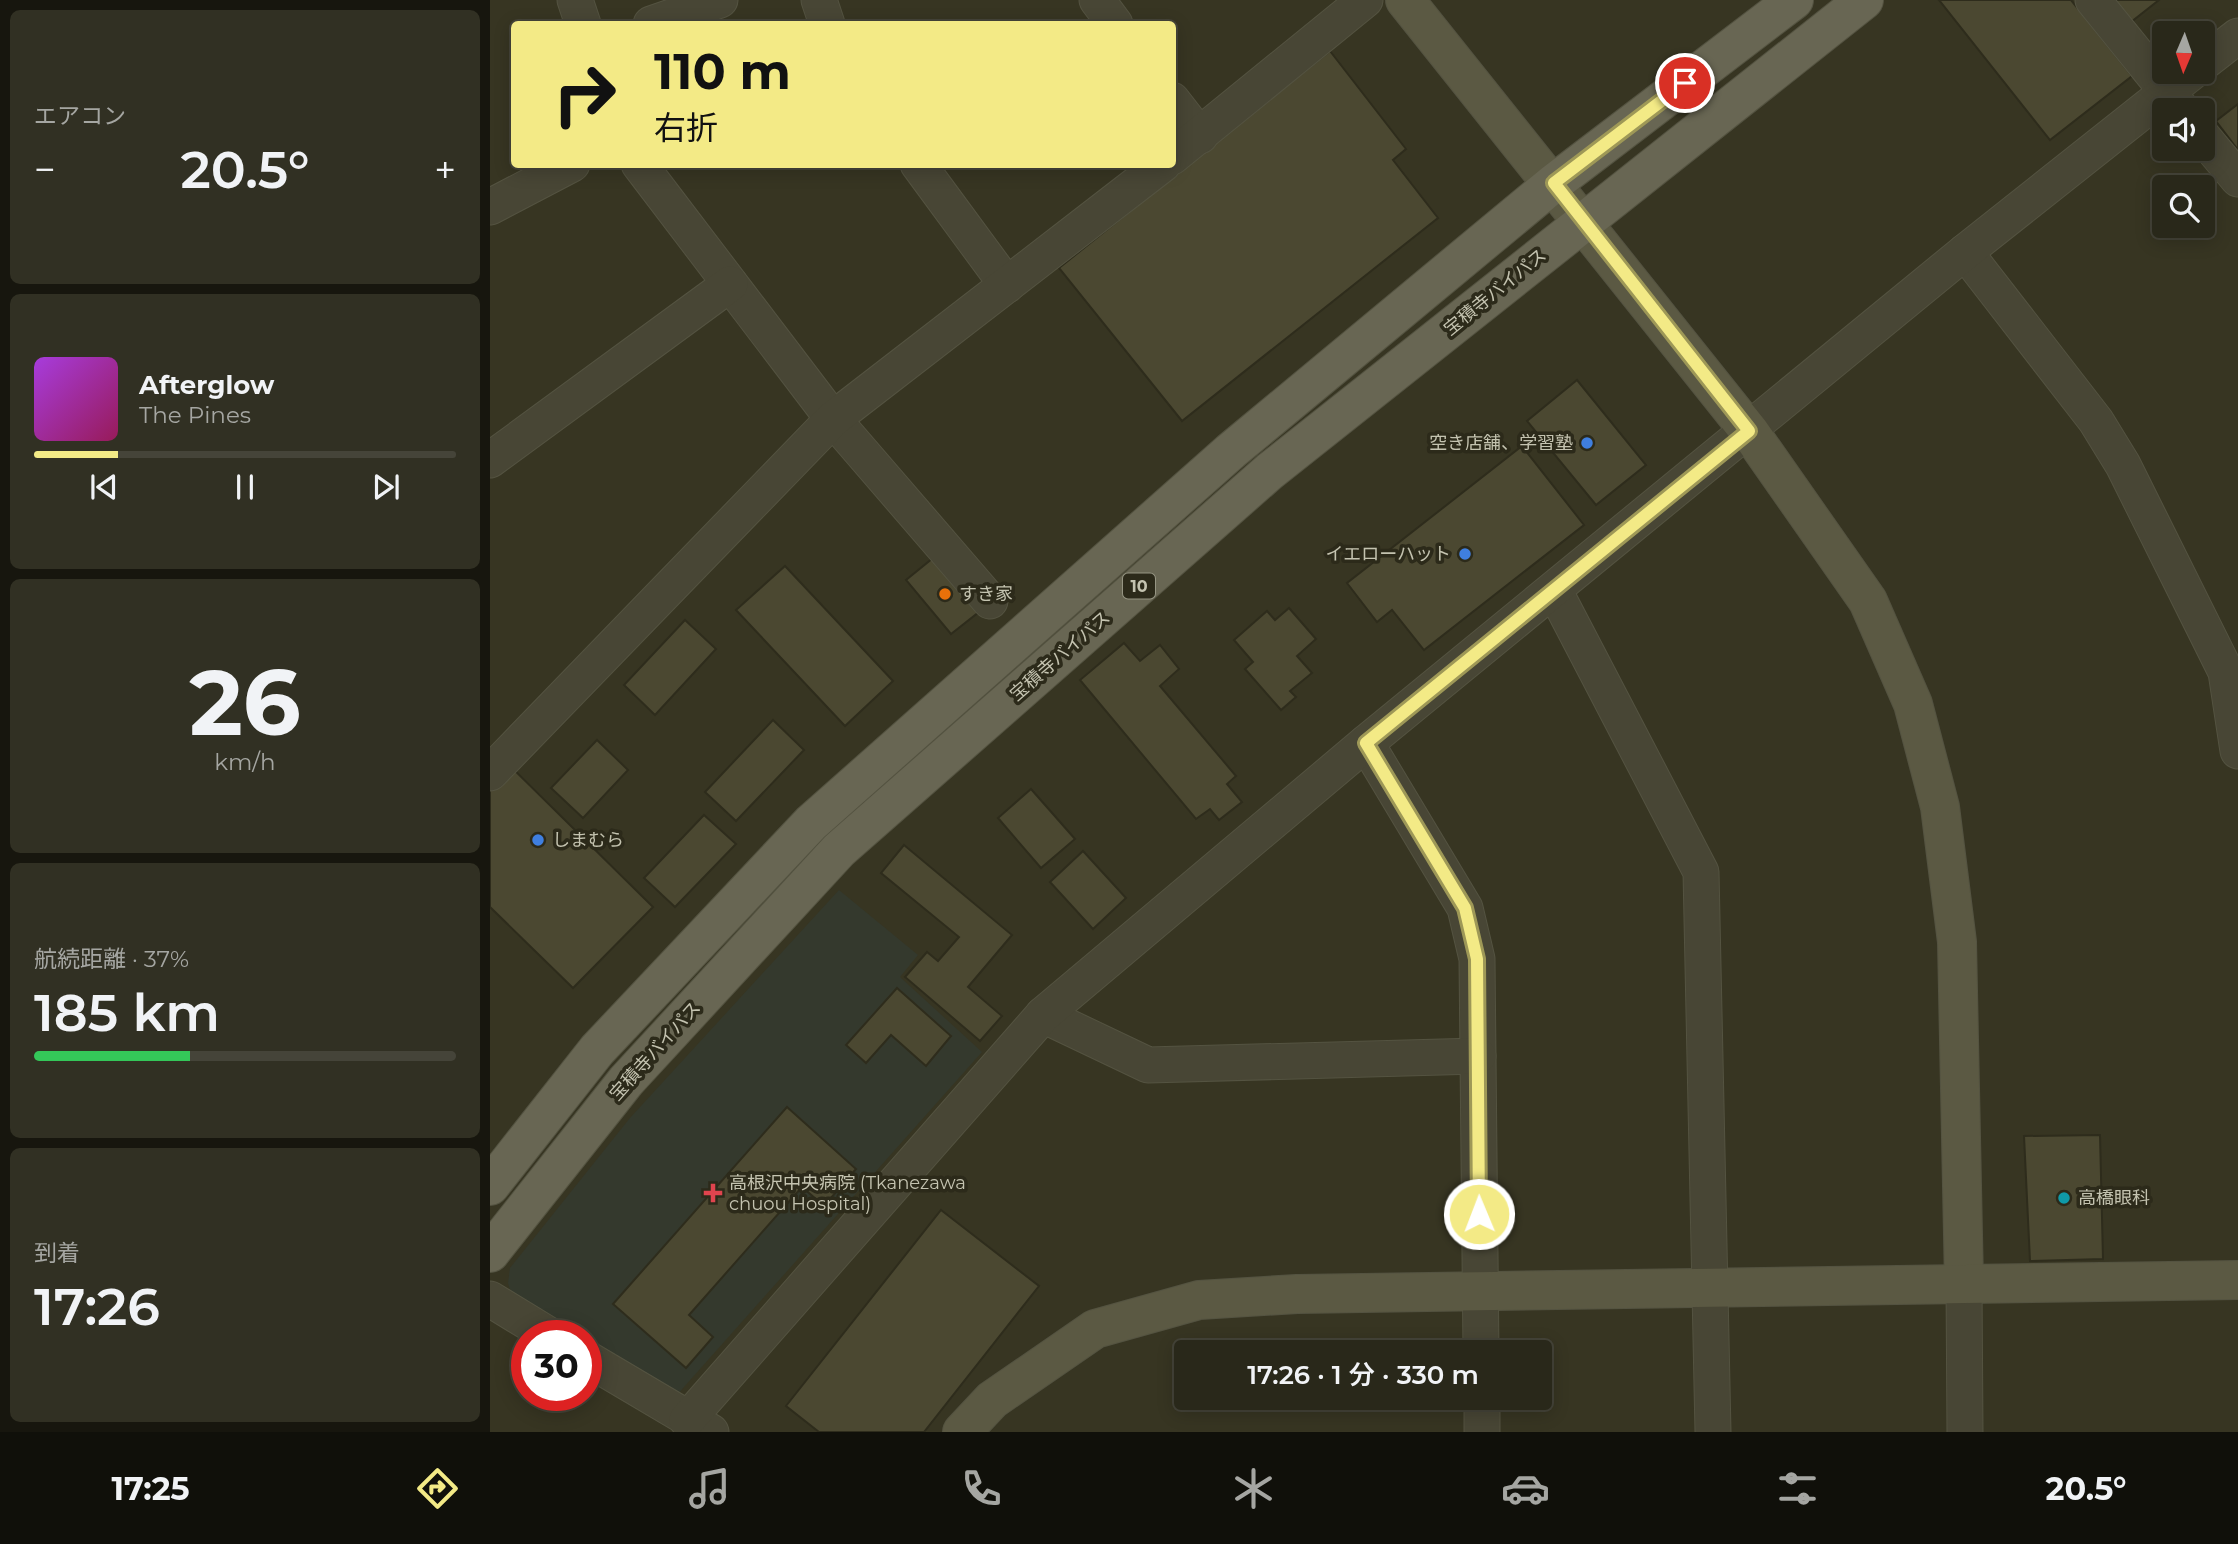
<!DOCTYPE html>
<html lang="ja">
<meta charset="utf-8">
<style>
:root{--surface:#29281a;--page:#313023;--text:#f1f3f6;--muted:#a5a6a2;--line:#454439;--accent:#f3ea86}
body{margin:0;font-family:Montserrat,"Noto Sans JP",sans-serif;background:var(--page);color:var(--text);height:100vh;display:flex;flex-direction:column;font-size:26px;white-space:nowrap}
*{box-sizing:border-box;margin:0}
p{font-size:23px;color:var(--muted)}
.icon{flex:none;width:38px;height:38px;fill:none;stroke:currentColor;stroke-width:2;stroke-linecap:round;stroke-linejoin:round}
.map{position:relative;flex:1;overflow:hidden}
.details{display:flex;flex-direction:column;gap:10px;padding:10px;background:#17160e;width:490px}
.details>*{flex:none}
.guide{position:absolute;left:21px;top:21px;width:665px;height:147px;border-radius:7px;box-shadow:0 4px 18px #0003,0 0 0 2px var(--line);background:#f3ea86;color:#111;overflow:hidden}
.needle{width:46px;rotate:182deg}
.controls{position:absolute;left:1662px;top:21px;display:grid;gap:14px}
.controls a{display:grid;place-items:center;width:63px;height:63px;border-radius:7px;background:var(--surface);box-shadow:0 4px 18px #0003,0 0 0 2px var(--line);font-size:35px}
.speed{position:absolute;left:21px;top:1320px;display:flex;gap:14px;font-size:35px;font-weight:700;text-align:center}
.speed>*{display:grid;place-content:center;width:91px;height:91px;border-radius:50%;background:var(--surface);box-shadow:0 4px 18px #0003,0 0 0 2px var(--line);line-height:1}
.speed .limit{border:10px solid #d22;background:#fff;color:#111}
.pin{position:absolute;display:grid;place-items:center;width:60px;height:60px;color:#fff;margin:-30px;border:4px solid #fff;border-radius:50%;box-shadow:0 2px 7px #0007}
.me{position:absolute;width:77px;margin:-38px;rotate:359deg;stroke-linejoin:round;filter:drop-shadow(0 0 5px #0008)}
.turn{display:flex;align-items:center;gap:24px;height:147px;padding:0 28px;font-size:32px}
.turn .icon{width:91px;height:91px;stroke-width:2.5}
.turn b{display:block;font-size:49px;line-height:60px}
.big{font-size:52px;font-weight:600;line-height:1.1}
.details .tile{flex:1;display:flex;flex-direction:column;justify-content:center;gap:10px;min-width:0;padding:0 24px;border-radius:10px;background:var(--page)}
.details .dial{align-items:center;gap:0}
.dial b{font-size:91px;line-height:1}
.song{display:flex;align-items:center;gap:21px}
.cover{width:84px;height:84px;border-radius:10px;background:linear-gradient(135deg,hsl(280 70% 55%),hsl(330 70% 35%))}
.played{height:7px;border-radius:4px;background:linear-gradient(90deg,var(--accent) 20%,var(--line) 20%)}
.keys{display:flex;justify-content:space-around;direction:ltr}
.heat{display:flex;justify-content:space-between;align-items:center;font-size:38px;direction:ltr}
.charge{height:10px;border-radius:5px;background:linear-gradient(90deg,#34c759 37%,var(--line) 0)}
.trip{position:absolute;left:684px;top:1340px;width:378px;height:70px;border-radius:7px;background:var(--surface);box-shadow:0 4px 18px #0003,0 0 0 2px var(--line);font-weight:600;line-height:70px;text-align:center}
.tab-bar{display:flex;height:112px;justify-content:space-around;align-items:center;background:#10100a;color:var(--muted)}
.tab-bar .icon{width:49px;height:49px}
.tab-bar .on{color:var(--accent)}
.tab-bar b{font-size:32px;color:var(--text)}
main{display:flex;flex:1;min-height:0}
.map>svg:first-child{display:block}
.medical{fill:#34392d}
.building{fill:#4b4831;stroke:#2e2c1c;stroke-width:2}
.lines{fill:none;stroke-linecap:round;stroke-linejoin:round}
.street-casing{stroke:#545341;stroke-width:37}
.secondary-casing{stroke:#545341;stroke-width:40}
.primary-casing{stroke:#545341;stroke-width:40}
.street{stroke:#484635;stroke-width:35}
.secondary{stroke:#5b5943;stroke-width:38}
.primary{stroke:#686653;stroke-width:38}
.route-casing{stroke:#9e9857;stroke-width:18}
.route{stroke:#f3ea86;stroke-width:12}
.shop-dot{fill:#3f7fe0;stroke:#2c2a1a;stroke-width:2.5}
.food-dot{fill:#e8710a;stroke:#2c2a1a;stroke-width:2.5}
.health-dot{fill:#e0444e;stroke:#2c2a1a;stroke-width:2.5}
.culture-dot{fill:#0f9aa8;stroke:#2c2a1a;stroke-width:2.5}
.labels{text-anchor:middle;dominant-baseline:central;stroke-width:7;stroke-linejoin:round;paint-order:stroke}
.shield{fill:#2c2a1a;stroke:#969583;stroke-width:2}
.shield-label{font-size:16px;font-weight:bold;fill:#c4c3b0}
.street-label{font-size:18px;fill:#c4c3b0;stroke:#2c2a1a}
.poi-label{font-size:18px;fill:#c4c3b0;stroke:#2c2a1a;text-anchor:start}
</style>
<main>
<section class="details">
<div class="tile"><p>エアコン</p>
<div class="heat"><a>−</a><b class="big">20.5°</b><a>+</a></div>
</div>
<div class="tile">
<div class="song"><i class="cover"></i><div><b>Afterglow</b><p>The Pines</p></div></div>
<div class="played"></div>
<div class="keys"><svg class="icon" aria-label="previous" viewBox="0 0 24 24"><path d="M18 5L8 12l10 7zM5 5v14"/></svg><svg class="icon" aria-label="pause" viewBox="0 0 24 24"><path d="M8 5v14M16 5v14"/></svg><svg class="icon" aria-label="next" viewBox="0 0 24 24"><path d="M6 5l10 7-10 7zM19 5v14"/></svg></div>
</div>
<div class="tile dial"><b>26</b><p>km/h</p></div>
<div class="tile"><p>航続距離 · 37%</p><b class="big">185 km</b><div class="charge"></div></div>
<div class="tile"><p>到着</p><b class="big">17:26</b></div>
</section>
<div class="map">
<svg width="1748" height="1432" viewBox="0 0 1748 1432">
<rect width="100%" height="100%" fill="#373522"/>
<polygon class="medical" points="349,890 428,955 410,977 492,1052 186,1396 96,1342 96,1335 84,1335 23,1299 18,1283 20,1268 140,1118"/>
<g class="building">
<polygon points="1449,0 1581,0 1642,76 1560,140"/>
<polygon points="1623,0 1669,0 1641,22"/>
<polygon points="840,51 916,149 903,160 948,218 692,421 569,268"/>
<polygon points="1748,104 1748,150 1726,121"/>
<polygon points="1087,380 1156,465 1106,505 1037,421"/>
<polygon points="1032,446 1094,525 934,650 902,610 887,622 857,583"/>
<polygon points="448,554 494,608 461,634 416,580"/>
<polygon points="295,566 403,681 355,726 246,610"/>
<polygon points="799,608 826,639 807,656 822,673 800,691 806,697 791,710 755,669 763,662 744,640 777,611 785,620"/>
<polygon points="195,620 226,649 165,715 134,685"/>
<polygon points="634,643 650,661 670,645 689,669 670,686 746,776 737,784 752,802 729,820 720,809 706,819 590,680"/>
<polygon points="283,720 314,750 246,821 215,792"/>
<polygon points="107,740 138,770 93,818 61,788"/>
<polygon points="14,760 163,907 83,988 0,907 0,773"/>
<polygon points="541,789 585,839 551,868 508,818"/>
<polygon points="214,815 246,844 185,907 154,878"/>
<polygon points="414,845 522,935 478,987 512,1016 490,1041 415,977 437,952 448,961 469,937 391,873"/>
<polygon points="593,851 636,898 603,929 560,882"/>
<polygon points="407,988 461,1036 436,1066 401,1035 376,1063 356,1045"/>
<polygon points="297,1107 366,1169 334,1206 312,1187 199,1315 223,1337 196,1368 123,1304"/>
<polygon points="1610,1135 1613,1259 1540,1261 1534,1136"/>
<polygon points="451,1210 549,1286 434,1432 329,1432 296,1406"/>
</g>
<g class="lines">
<g class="street-casing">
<g id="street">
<polyline points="85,0 93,24"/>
<polyline points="329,0 337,24"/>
<polyline points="607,0 625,24"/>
<polyline points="1603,0 1692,110"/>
<polyline points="161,24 230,0"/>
<polyline points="1713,63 1748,36"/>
<polyline points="682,100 710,136"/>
<polyline points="1713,137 1748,179"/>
<polyline points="682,157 875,0"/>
<polyline points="149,164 343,419 500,601"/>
<polyline points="428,164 517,285"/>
<polyline points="0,207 82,164"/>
<polyline points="1475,252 1606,421 1633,465 1736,672 1748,751"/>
<polyline points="0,460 240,284"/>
<polyline points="1064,590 1211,872 1223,1432"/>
<polyline points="876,743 975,908 987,959 991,1353"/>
<polyline points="0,773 343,419 673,164"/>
<polyline points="553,1015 658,1065 988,1056"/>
<polyline points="1474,1283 1475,1432"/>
<polyline points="0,1299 59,1335"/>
<polyline points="96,1358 221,1432"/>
<polyline points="992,1398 992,1432"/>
<polyline points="197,1420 553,1015 876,743 1475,252 1702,72"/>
</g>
</g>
<g class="secondary-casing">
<g id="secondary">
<polyline points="915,0 1259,431 1378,601 1423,704 1450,807 1467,942 1474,1283"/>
<polyline points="472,1432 502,1400 605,1329 709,1300 807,1294 1748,1280"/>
</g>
</g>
<g class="primary-casing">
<g id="primary">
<polyline points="0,1186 107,1050 321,823 741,451 1064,183 1304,0"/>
<polyline points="0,1253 136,1081 349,850 780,471 1374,0"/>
</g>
</g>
<use href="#street" class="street"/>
<use href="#secondary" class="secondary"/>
<use href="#primary" class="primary"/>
</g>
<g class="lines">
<g class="route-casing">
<polyline id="route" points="989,1214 987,959 975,908 876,743 1259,431 1064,183 1195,83"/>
</g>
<use href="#route" class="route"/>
</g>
<g class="shop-dot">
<circle cx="1097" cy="443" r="7"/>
<circle cx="975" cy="554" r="7"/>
<circle cx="48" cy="840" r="7"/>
</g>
<circle class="food-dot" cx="455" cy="594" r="7"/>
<path class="health-dot" d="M219.5 1182.5h7v7h7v7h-7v7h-7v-7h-7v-7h7z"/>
<circle class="culture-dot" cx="1574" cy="1198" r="7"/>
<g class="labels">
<rect class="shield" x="633" y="573.5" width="32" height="25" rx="5"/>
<g class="shield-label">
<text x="649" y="586">10</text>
</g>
<g class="street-label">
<text transform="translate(1005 292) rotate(-39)">宝積寺バイパス</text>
<text transform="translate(570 656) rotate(-41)">宝積寺バイパス</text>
<text transform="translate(165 1051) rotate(-48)">宝積寺バイパス</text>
</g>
<g class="poi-label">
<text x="1083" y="443" text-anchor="end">空き店舗、学習塾</text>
<text x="961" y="554" text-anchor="end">イエローハット</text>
<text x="469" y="594">すき家</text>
<text x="62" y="840">しまむら</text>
<text x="239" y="1183">高根沢中央病院 (Tkanezawa<tspan x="239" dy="21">chuou Hospital)</tspan></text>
<text x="1588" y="1198">高橋眼科</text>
</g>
</g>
</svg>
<div class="controls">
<a><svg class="needle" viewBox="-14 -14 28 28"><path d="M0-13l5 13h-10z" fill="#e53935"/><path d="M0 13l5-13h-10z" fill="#a5a6a2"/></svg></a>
<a><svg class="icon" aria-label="sound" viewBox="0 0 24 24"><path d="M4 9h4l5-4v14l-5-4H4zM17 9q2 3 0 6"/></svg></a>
<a><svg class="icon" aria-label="search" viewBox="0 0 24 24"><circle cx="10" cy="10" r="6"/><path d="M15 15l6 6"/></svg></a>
</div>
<div class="speed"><div class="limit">30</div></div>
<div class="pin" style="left:1195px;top:83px;background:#d93025"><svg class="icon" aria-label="arrive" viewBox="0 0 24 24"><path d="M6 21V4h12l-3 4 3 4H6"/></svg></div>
<svg class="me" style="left:989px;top:1214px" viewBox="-20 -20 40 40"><circle r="17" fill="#f3ea86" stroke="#fff" stroke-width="3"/><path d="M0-11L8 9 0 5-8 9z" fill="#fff"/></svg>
<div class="trip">17:26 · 1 分 · 330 m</div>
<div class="guide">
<div class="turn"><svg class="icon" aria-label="right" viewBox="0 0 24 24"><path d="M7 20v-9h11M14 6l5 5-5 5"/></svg><div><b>110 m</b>右折</div></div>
</div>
</div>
</main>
<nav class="tab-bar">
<b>17:25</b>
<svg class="icon on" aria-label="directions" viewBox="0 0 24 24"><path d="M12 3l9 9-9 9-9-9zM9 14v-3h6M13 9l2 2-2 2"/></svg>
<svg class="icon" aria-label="music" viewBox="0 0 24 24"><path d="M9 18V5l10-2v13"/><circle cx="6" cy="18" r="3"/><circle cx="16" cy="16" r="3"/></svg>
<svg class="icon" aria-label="phone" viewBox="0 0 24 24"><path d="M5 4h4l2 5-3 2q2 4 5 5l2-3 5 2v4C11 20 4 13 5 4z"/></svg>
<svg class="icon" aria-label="climate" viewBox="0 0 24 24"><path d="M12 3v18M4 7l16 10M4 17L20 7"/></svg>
<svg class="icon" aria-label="car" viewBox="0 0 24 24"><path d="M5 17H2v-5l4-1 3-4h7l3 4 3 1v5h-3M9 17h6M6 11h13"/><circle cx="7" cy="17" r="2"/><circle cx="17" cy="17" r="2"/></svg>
<svg class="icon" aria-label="filters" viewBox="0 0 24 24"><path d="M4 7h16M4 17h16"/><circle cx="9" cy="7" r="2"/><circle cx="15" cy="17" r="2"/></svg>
<b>20.5°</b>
</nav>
